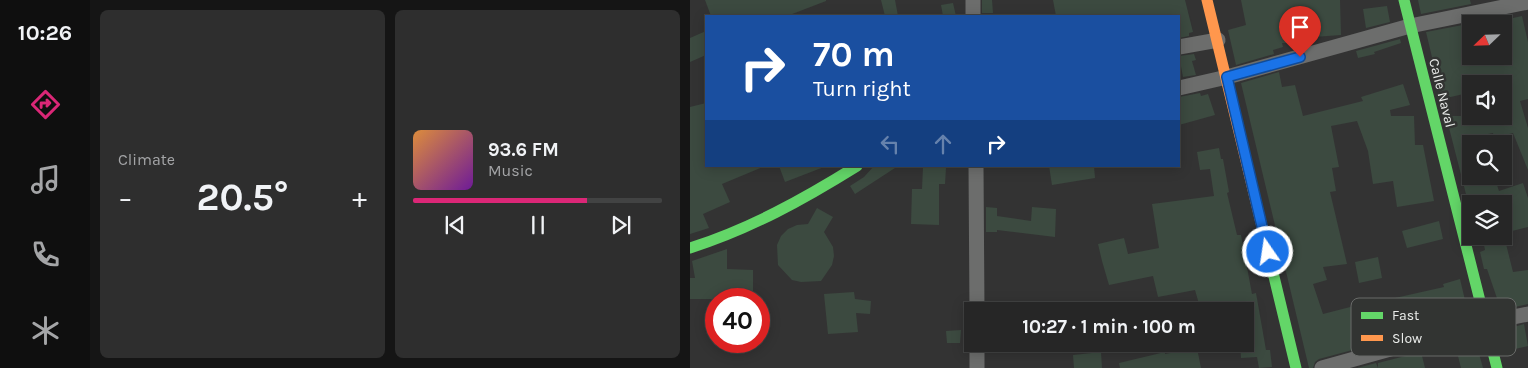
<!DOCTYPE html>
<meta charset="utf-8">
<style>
:root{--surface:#262626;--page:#2e2e2e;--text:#f1f3f6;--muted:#a4a5a7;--line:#424343;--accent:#db2777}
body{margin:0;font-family:Karla,sans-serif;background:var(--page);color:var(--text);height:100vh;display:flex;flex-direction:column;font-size:19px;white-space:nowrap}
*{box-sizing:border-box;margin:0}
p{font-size:16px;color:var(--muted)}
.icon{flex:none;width:28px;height:28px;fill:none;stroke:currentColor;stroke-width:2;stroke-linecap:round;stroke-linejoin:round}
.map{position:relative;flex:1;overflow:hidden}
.side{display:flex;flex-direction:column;gap:10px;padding:10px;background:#151515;width:600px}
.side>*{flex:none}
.guide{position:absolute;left:15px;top:15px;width:475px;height:152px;border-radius:0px;box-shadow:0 2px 12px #0003,0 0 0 1px var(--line);background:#1a4fa0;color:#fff;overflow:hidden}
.needle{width:32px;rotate:247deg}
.tools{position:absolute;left:772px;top:15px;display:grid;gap:10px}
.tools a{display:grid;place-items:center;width:50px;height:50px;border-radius:0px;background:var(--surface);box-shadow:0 2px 12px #0003,0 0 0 1px var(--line);font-size:25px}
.speed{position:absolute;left:15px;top:288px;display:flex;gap:10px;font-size:25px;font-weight:700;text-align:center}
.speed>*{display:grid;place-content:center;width:65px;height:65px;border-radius:50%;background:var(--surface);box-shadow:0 2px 12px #0003,0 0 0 1px var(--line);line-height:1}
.speed .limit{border:8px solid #d22;background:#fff;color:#111}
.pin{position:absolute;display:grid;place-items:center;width:42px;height:42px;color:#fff;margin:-51px -21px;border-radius:50% 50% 50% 0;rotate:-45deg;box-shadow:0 0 5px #0007}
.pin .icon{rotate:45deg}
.me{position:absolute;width:55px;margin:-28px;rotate:347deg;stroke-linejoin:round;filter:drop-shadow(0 0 4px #0008)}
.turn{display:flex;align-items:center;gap:18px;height:105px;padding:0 25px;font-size:22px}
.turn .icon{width:65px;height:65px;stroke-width:2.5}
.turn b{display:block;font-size:35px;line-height:42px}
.lanes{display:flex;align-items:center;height:48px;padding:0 25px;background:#0003;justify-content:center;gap:25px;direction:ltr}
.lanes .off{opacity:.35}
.big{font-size:38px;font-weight:700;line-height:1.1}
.side .tile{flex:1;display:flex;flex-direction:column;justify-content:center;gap:8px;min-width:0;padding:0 18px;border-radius:8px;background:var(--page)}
.song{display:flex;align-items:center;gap:15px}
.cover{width:60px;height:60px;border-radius:8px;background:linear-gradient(135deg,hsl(30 70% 55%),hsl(280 70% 35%))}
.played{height:5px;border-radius:2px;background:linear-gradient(90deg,var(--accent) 70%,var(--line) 70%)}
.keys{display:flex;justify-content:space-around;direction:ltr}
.heat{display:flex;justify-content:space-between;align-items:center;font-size:28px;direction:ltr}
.side .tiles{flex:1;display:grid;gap:10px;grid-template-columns:repeat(2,1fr)}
.trip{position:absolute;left:274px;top:302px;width:290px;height:50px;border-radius:0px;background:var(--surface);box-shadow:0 2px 12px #0003,0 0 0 1px var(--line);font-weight:700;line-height:50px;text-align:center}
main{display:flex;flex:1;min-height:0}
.dock{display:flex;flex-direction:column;width:90px;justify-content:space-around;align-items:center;background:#0f0f0f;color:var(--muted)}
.dock .icon{width:35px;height:35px}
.dock .current{color:var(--accent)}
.dock b{font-size:22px;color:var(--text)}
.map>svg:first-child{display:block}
.building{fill:#3c4a40;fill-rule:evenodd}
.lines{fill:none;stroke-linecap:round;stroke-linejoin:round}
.street{stroke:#6c6d6c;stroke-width:15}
.fast{stroke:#63d668;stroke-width:11}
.slow{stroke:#ff974d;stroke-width:11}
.route-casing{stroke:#114b97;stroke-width:12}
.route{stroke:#1a73e8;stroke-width:9}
.labels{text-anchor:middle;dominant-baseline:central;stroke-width:5;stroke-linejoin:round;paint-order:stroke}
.street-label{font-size:14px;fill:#eaecea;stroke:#323432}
.key{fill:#323432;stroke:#696b69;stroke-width:1}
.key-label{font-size:14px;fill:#eaecea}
</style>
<main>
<nav class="dock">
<b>10:26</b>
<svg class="icon current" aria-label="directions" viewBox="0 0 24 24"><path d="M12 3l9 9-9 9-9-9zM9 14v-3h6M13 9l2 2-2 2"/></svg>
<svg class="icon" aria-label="music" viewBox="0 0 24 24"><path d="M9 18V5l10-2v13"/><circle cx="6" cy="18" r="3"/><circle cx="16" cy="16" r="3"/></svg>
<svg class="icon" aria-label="phone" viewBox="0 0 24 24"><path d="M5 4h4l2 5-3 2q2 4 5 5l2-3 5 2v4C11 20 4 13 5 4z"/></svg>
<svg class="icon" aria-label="climate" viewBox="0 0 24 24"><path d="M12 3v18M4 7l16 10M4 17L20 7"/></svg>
</nav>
<section class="side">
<div class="tiles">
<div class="tile"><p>Climate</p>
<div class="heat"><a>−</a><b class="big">20.5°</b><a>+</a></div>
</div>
<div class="tile">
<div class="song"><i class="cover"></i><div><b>93.6 FM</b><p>Music</p></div></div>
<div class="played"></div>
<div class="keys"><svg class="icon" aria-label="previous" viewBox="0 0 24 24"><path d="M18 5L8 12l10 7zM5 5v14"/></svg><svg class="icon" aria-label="pause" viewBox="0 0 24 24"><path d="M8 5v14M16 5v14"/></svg><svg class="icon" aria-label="next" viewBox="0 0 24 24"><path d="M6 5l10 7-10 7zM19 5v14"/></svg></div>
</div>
</div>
</section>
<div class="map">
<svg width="838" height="368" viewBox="0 0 838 368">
<rect width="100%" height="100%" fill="#333"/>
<g class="building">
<polygon points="15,0 136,0 136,1 97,16 21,16"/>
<polygon points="191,0 205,0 208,16 195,16"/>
<polygon points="292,0 302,0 303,13 292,13"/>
<polygon points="363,0 495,0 503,32 499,33 499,36 489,38 489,16 366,16"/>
<polygon points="551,0 650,0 651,35 610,38 610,43 592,43 593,47 583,50 584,54 546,65 538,30 556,25"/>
<polygon points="728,0 780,0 781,4 731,14"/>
<polygon points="263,3 266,16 253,16 251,5"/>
<polygon points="697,6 700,22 676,28 673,9"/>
<path d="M 832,16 L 838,42 L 838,99 L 830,101 L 838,128 L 838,170 L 823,133 L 804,138 L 803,133 L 774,139 L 781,162 L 781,176 L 804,176 L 809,191 L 833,183 L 838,198 L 838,227 L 814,233 L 814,204 L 780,204 L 778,202 L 756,116 L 814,116 L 814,84 L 781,84 L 781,90 L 777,90 L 778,93 L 752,99 L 736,32 L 783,23 L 781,56 L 814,56 L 814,20 ZM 794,194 L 795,196 L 781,201 L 781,196 Z"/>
<polygon points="16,31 16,55 0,62 0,38"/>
<polygon points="710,39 711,43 684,52 685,54 668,58 666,51"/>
<polygon points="504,54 506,60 502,61 506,75 493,77 489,56"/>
<polygon points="589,72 592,87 605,85 613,116 673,101 671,97 713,84 720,105 700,110 701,116 724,116 725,145 733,145 744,201 707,207 703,181 683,184 678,151 667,121 641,126 649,167 642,168 646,191 640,192 657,264 633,267 637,280 623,284 633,314 668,305 681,345 629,359 625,362 623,368 619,368 551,83"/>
<polygon points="510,93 511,96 518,94 525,115 489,125 489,97"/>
<polygon points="16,103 16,166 75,166 32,184 40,202 13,214 19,228 0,234 0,107"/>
<polygon points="529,148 531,159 533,159 539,192 537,193 547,235 551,235 562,294 566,293 576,350 580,350 582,367 569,368 567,357 551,358 550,344 555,344 555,311 511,311 505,290 468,297 463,276 419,285 412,261 408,244 434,238 438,254 469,248 462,204 524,196 520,169 510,170 507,152"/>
<polygon points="89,166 134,166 134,167 95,182"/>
<polygon points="184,166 208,166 165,194 160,186 174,177"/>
<polygon points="359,166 404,166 405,178 362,185"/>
<polygon points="233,167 256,168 255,184 249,184 249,225 221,224 222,189 232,189"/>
<polygon points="296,207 307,208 307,216 341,221 342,207 366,209 365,237 307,230 307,232 296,232"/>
<polygon points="127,208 143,217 134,232 143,247 144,256 142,265 131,281 111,282 102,280 88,265 87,245 91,236 98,229 107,225 118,224"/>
<polygon points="749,221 753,239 717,248 712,231"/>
<polygon points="792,236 814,236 823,272 838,270 838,304 811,310 797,269 794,269 790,252 795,250"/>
<polygon points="37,249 37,269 63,270 63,299 0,299 0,278 5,278 2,261"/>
<polygon points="688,257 692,278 669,283 665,262"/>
<polygon points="770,279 779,317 769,320 767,315 715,330 705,298 754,287 753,284"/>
<polygon points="164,292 165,299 181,301 180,314 166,313 168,332 138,334 134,294"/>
<polygon points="834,324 838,346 816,351 810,331"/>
<polygon points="271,330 270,343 257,343 256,331"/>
<polygon points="784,336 793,368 771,368 765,344"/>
<polygon points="507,348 511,368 430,368 429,363 475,352 475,354"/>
<polygon points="411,352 412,368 384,368 383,355"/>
<polygon points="731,352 735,368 688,368 688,363"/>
<polygon points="686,363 688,368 667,368"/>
</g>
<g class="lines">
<g class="street">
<polyline points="283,0 283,16"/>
<polyline points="489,47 528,40"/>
<polyline points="489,88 537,77 720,26 838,2"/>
<polyline points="286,166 287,311"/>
<polyline points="287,344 287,368"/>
<polyline points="632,368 794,323 838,314"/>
</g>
<g class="fast">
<polyline points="714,0 807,368"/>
<polyline points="574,235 606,368"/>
<path d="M 0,248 C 60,229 114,199 167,166"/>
</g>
<polyline class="slow" points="517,0 574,235"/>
</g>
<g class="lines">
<g class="route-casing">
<polyline id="route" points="578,252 537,77 610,57"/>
</g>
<use href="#route" class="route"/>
</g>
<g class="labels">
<g class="street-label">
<text transform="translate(752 93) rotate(76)">Calle Naval</text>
</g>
</g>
<rect x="661" y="298" width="165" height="58" rx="8" class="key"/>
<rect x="671" y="312" width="22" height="7" fill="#63d668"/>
<rect x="671" y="335" width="22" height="6" fill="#ff974d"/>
<g class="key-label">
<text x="702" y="320">Fast</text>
<text x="702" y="343">Slow</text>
</g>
</svg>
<div class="tools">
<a><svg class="needle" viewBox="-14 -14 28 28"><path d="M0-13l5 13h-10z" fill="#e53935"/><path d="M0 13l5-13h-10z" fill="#a4a5a7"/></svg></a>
<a><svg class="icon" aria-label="sound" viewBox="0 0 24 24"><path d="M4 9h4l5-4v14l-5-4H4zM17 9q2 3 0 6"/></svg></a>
<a><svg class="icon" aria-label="search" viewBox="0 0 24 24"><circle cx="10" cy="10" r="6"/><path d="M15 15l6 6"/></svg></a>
<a><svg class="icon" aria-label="layers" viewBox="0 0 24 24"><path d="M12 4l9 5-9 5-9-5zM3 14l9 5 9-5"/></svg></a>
</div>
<div class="speed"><div class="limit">40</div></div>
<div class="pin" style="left:610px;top:57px;background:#d93025"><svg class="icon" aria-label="arrive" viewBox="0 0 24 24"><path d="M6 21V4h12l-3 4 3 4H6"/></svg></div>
<svg class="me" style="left:578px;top:252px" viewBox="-20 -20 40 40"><circle r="17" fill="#1a73e8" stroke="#fff" stroke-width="3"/><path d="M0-11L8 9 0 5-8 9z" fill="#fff"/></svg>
<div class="trip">10:27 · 1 min · 100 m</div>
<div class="guide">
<div class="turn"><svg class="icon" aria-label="right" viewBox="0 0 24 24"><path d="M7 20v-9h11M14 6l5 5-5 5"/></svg><div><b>70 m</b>Turn right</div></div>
<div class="lanes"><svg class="icon off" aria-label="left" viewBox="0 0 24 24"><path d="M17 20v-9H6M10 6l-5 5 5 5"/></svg><svg class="icon off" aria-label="ahead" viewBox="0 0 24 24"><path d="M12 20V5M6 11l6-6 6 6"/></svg><svg class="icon" aria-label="right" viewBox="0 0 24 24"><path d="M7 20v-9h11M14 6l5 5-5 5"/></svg></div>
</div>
</div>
</main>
